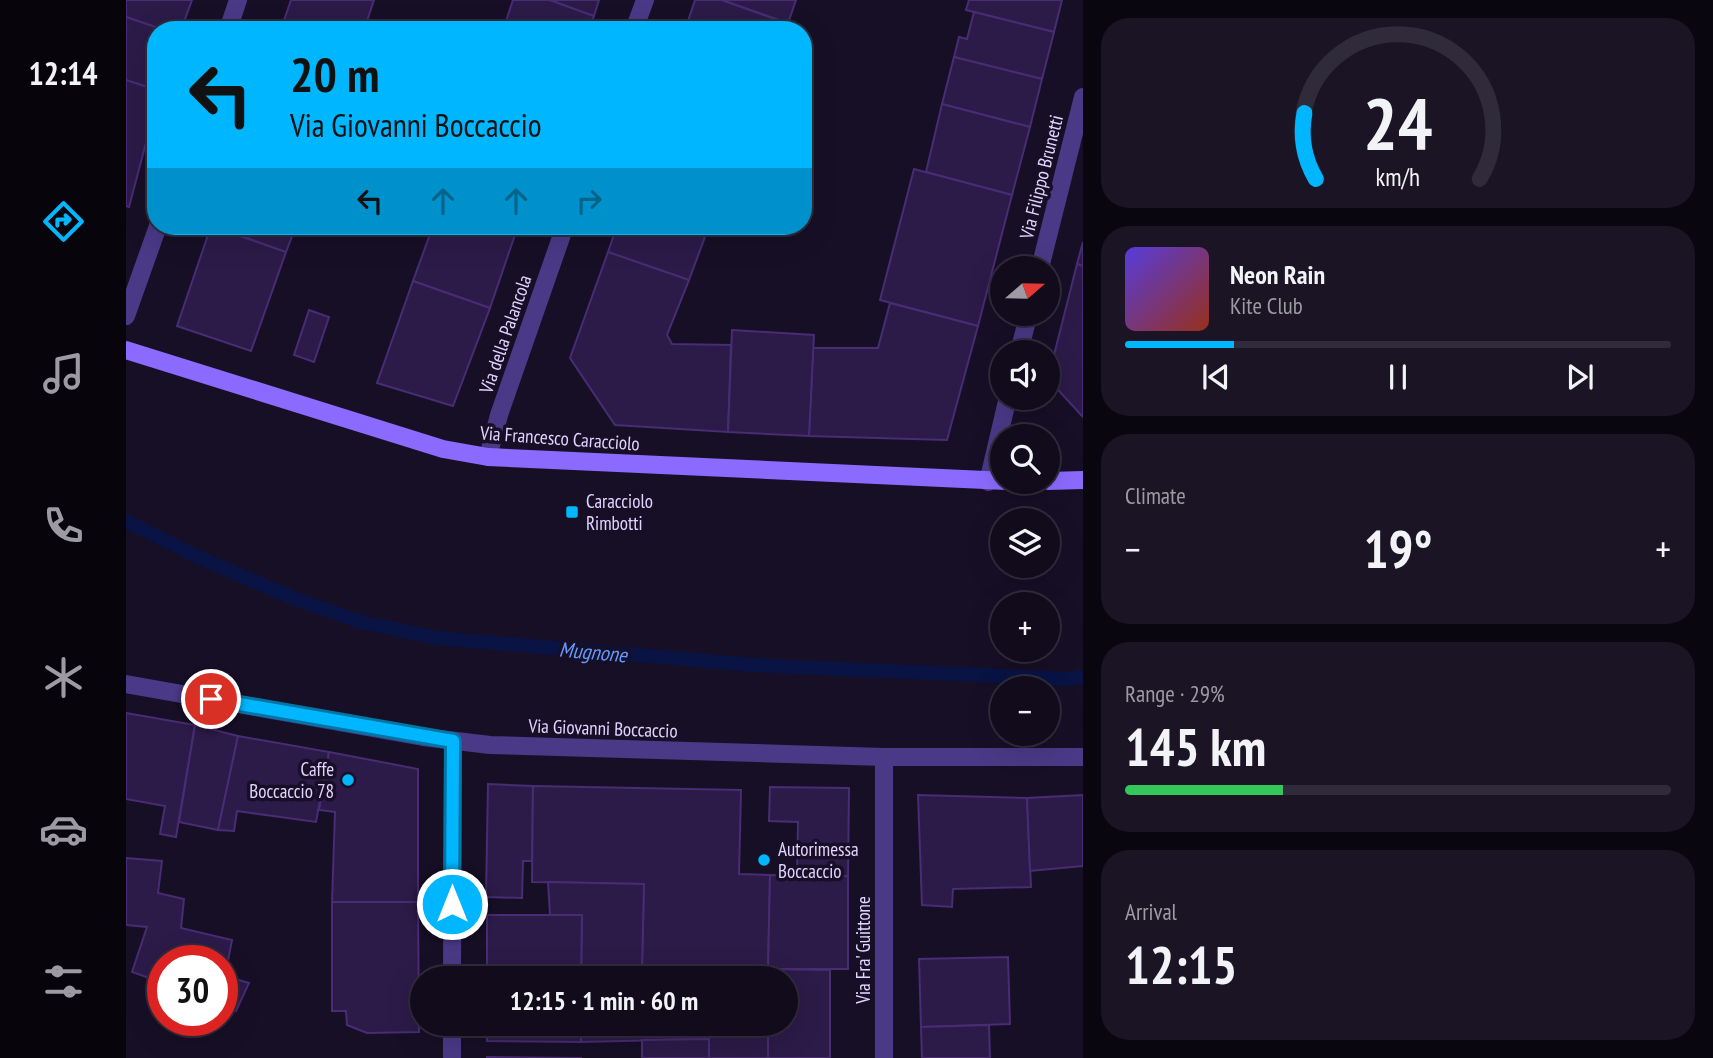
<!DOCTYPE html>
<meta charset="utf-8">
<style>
:root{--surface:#110b1c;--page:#1a1425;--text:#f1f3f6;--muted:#9c9ba3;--line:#302b3b;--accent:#00b6ff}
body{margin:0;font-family:"PT Sans Narrow",sans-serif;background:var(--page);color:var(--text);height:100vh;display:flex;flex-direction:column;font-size:26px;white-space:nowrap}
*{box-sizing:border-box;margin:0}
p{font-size:23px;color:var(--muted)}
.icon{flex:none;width:38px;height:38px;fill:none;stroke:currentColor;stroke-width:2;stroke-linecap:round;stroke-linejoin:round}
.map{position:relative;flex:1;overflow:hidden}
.side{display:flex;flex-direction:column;gap:18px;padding:18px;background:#09060f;width:630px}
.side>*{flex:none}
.banner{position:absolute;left:21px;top:21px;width:665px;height:214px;border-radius:28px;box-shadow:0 7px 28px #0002,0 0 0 2px var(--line);background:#00b6ff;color:#111;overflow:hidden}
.needle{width:46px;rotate:70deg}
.fabs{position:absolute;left:864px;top:256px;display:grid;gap:14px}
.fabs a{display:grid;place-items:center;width:70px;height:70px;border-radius:50%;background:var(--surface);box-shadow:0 7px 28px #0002,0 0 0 2px var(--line);font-size:35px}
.speed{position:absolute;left:21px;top:945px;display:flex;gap:14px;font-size:35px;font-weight:700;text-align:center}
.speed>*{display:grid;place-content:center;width:91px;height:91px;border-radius:50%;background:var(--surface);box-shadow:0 7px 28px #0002,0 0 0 2px var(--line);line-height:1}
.speed .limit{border:10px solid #d22;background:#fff;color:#111}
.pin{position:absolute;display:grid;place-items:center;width:60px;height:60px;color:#fff;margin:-30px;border:4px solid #fff;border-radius:50%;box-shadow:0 2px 7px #0007}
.me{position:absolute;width:77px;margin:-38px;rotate:0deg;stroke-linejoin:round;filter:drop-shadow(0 0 5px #0008)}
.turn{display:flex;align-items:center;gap:24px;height:147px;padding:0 28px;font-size:32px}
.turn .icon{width:91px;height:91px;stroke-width:2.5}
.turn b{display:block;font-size:49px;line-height:60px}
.lanes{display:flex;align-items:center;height:66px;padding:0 28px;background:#0003;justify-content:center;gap:35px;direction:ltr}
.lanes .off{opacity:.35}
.big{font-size:52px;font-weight:800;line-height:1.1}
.side .tile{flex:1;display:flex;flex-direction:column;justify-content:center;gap:10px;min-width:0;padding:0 24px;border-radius:28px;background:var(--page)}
.side .dial{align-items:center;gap:0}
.dial svg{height:182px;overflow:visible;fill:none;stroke:var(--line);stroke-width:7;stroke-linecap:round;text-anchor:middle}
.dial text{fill:var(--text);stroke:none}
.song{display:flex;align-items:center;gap:21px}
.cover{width:84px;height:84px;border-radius:10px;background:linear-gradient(135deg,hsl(250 70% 55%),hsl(10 70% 35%))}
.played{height:7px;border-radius:4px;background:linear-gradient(90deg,var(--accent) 20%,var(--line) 20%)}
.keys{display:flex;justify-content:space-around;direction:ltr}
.heat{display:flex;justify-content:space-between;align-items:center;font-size:38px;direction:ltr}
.charge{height:10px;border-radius:5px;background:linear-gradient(90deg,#34c759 29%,var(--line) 0)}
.trip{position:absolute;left:284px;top:966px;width:388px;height:70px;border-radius:35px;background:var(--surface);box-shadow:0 7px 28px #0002,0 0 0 2px var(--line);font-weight:800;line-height:70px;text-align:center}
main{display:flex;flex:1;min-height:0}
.tab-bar{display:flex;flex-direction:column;width:126px;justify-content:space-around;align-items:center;background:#07040b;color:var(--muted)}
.tab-bar .icon{width:49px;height:49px}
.tab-bar .selected{color:var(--accent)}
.tab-bar b{font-size:32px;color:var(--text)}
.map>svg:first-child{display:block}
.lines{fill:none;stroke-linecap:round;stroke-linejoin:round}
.stream{stroke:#091445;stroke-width:14}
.building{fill:#2c1a48;stroke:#482c74;stroke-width:2}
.street{stroke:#4a3986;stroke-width:18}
.secondary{stroke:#8b6bff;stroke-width:18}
.route-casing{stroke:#0076a6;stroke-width:18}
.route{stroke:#00b6ff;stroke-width:12}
.poi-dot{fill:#00b6ff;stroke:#170f26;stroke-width:2.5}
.labels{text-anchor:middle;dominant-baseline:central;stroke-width:7;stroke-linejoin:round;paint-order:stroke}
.street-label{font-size:19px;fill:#e1d4ff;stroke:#170f26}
.poi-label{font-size:19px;fill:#e1d4ff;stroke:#170f26;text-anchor:start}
.water-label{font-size:21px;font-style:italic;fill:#6299ff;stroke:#170f26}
</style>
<main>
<nav class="tab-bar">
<b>12:14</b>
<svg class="icon selected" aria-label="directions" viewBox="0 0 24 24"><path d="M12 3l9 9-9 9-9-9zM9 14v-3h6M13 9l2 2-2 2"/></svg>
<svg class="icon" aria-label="music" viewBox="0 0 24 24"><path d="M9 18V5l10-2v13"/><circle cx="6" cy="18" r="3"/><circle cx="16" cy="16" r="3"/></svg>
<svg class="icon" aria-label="phone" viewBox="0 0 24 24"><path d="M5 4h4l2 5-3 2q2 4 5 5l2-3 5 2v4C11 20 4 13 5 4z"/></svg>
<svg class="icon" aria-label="climate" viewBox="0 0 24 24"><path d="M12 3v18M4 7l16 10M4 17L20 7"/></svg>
<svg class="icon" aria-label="car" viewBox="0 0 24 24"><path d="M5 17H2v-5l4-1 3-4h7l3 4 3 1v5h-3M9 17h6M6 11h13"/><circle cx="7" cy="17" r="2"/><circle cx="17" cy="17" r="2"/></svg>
<svg class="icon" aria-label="filters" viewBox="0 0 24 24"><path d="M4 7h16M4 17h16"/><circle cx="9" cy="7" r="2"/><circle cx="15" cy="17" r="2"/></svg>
</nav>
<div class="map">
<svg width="957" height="1058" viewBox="0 0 957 1058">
<rect width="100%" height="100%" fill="#170f26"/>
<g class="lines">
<polyline class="stream" points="0,521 72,557 167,598 235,622 311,638 627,665 942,679 957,677"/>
</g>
<g class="building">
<polygon points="0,0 66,0 55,30 38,30 0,17"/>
<polygon points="165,0 248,0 238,30 158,30 155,29"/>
<polygon points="387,0 424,0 468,16 463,30 377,30"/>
<polygon points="424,0 473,0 468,16"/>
<polygon points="569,0 596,0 668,26 666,30 559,30"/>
<polygon points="596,0 670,0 662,23"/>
<polygon points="843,0 936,0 928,32 840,10"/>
<polygon points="848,12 928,32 916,79 828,57 833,37 841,39"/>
<polygon points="0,17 38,30 30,30 30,90 0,80"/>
<polygon points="828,57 916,79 904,127 816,104"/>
<polygon points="0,80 30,90 30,105 3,207 0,206"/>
<polygon points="816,104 904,127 886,195 800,172"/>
<polygon points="788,169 886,195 852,326 754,300"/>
<polygon points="85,226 160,252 125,351 51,326"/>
<polygon points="88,226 170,226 160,252"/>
<polygon points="307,226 392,226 364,308 287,281"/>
<polygon points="491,226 583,226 563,280 482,252"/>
<polygon points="957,242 957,266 951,264"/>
<polygon points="482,252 563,280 541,335 546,344 605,345 602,432 489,425 444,358"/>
<polygon points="951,264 957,266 957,417 922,379"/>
<polygon points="287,281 364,308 327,406 251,383"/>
<polygon points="764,303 852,326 821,440 683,436 687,348 752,348"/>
<polygon points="183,310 203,317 188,362 168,355"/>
<polygon points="606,330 688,335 683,436 602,432"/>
<polygon points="0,713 69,725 50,837 34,834 39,806 0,799"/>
<polygon points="69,725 112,736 92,830 53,822"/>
<polygon points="112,736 203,752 190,822 111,811 108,831 92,830"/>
<polygon points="203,752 292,769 292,902 206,902 209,812 193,810"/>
<polygon points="362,784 407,786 406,861 397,861 396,898 360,897"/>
<polygon points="407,786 615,790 613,874 644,875 642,969 516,967 518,884 406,882"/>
<polygon points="644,787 723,788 722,876 671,876 672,822 643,821"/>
<polygon points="792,795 901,798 905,887 827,889 826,907 796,905"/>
<polygon points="957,795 957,866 904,871 901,798"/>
<polygon points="0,858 36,861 32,893 58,899 55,928 106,940 99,976 123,983 110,1011 96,1006 96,961 37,961 37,983 6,972 21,927 0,925"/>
<polygon points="644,875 722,876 722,969 642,969"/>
<polygon points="422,882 518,884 516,967 642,969 642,978 455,978 456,915 424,915"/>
<polygon points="206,902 292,902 293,1032 241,1033 221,1025 220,1011 206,1011"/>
<polygon points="361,915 456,915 455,978 361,978"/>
<polygon points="882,957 884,1024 795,1027 793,959"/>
<polygon points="642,969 704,970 704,1058 642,1058 642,1024 660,1024 660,978 642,978"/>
<polygon points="361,1024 455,1024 455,1042 361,1041"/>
<polygon points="455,1024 642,1024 642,1058 583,1058 583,1039 455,1042"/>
<polygon points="863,1025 864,1058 796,1058 795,1027"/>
<polygon points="583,1039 583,1058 516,1058 516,1040"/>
<polygon points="361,1057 456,1058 361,1058"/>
</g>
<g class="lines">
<g class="street">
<polyline points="102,30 112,0"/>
<polyline points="508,30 519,0"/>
<polyline points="914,268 957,97"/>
<polyline points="0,316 32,226"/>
<polyline points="893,352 903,313"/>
<polyline points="362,457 373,415 439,226"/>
<polyline points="862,482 882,397"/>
<polyline points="0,684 297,737 364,745 758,757 957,757"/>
<polyline points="758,757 758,1058"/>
<polyline points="326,978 327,741"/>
<polyline points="326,1058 326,1024"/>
</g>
<g class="secondary">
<polyline points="0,350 317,449 362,457 881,481"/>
<polyline points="922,481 957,480"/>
</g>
</g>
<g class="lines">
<g class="route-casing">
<polyline id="route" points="85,699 327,741 326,904"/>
</g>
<use href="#route" class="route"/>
</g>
<g class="poi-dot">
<rect x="439" y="505" width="14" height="14" rx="3.5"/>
<circle cx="222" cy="780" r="7"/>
<circle cx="638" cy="860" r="7"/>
</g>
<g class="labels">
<g class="street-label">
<text transform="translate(915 177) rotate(-76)">Via Filippo Brunetti</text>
<text transform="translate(379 334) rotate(-71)">Via della Palancola</text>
<text transform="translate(434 438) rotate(4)">Via Francesco Caracciolo</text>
<text transform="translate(477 728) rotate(2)">Via Giovanni Boccaccio</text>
<text transform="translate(737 950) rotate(-90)">Via Fra' Guittone</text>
</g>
<g class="poi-label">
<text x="460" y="501">Caracciolo<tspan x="460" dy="22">Rimbotti</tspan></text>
<text x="208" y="769" text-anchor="end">Caffe<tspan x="208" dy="22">Boccaccio 78</tspan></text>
<text x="652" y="849">Autorimessa<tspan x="652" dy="22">Boccaccio</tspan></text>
</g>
<g class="water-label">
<text transform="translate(467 652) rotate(5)">Mugnone</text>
</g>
</g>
</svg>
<div class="fabs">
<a><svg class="needle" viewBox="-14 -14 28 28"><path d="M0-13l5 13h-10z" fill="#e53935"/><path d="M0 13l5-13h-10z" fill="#9c9ba3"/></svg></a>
<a><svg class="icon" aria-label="sound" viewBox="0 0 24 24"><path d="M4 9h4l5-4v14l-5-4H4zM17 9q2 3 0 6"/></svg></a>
<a><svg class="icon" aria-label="search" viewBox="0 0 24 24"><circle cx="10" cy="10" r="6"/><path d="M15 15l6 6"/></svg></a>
<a><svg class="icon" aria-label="layers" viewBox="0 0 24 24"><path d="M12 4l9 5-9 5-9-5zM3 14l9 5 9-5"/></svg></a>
<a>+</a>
<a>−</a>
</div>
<div class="speed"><div class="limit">30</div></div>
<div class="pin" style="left:85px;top:699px;background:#d93025"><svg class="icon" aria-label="arrive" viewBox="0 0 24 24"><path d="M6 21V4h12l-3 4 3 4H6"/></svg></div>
<svg class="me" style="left:326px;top:904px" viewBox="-20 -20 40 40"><circle r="17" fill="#00b6ff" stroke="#fff" stroke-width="3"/><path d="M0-11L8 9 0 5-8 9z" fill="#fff"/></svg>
<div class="trip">12:15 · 1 min · 60 m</div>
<div class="banner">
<div class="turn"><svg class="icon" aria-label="left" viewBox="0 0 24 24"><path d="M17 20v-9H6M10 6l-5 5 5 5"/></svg><div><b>20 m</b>Via Giovanni Boccaccio</div></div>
<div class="lanes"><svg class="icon" aria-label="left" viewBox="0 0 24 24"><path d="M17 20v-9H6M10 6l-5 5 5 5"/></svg><svg class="icon off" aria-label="ahead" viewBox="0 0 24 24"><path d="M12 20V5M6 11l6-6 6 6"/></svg><svg class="icon off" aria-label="ahead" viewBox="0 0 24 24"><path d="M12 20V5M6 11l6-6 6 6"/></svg><svg class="icon off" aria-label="right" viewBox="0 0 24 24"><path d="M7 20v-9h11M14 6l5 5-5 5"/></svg></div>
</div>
</div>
<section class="side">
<div class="tile dial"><svg viewBox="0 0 100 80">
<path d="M14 69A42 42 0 1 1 86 69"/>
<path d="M14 69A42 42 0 0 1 9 40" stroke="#00b6ff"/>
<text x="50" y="56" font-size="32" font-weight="700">24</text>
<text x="50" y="72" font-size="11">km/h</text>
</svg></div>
<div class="tile">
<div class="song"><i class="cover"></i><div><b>Neon Rain</b><p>Kite Club</p></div></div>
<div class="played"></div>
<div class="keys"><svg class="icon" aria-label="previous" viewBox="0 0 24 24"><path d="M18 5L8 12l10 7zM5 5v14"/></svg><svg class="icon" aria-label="pause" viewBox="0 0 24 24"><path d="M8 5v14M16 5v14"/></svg><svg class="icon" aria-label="next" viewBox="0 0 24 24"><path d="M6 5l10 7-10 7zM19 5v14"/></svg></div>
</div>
<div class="tile"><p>Climate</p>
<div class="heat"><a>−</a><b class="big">19°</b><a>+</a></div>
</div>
<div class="tile"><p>Range · 29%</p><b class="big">145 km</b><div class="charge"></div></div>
<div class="tile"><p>Arrival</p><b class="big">12:15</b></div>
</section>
</main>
